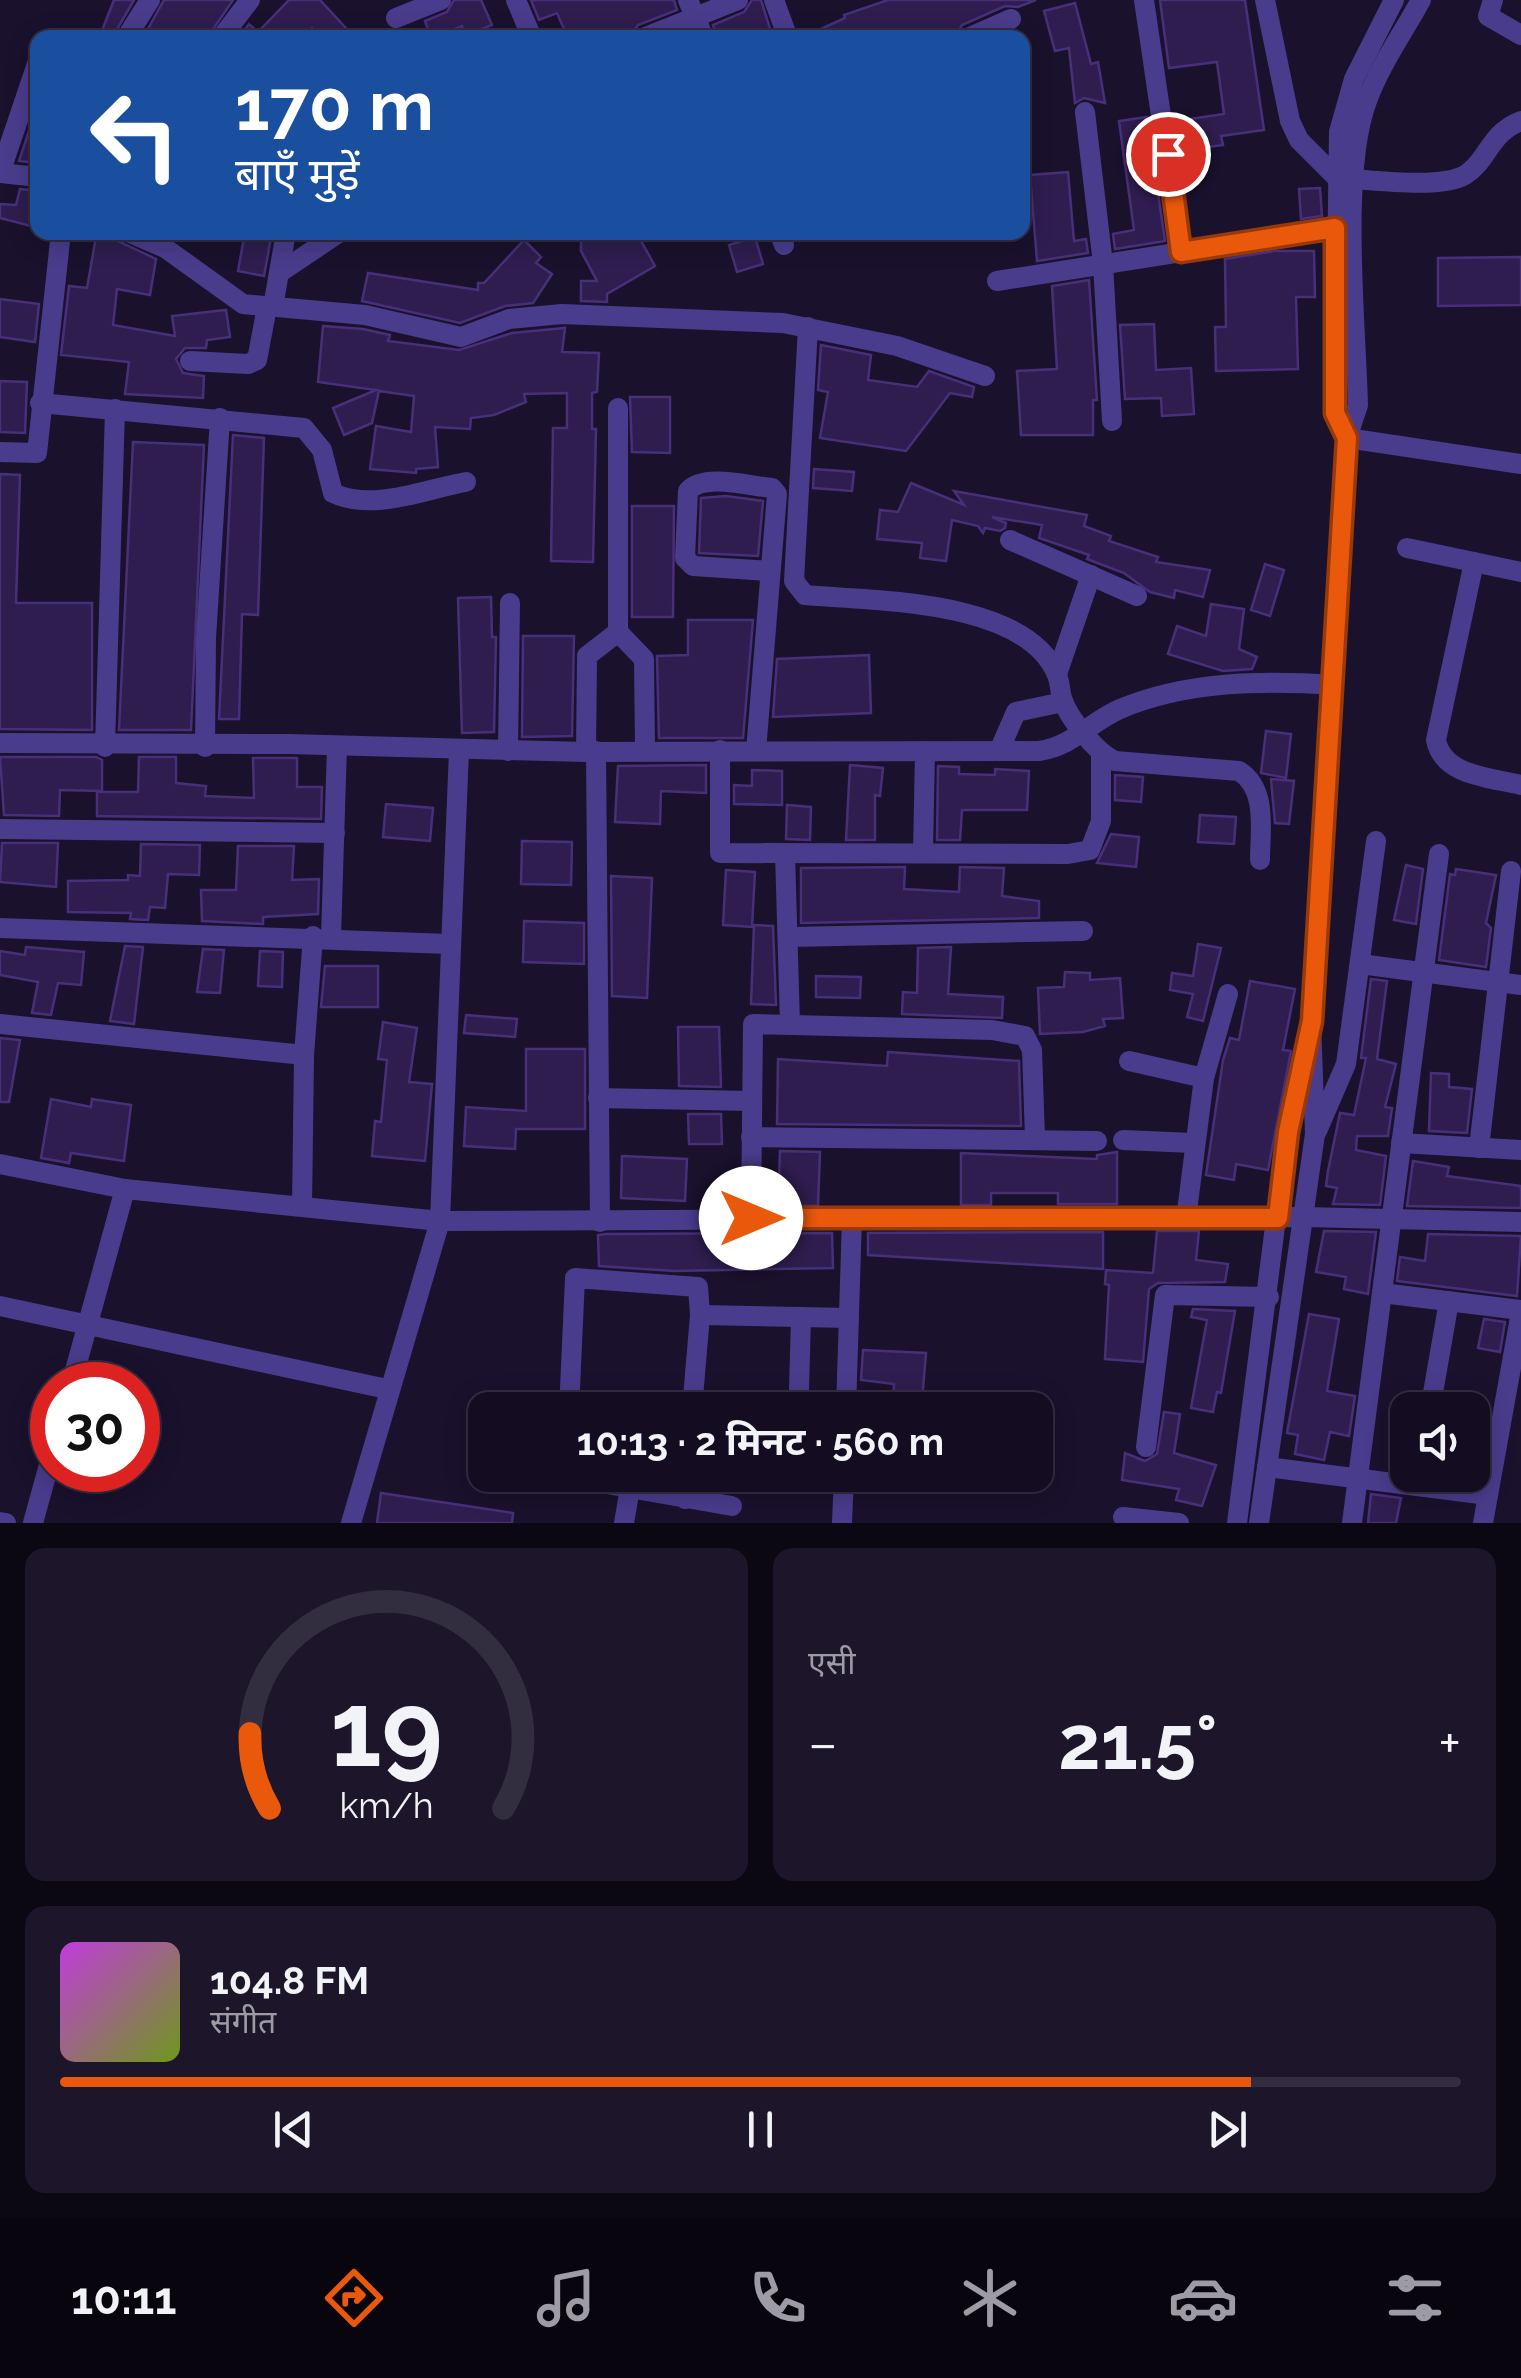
<!DOCTYPE html>
<html lang="hi">
<meta charset="utf-8">
<style>
:root{--surface:#140d22;--page:#1d162a;--text:#f1f3f6;--muted:#9d9ca5;--line:#332d40;--accent:#ea580c}
body{margin:0;font-family:Raleway,"Noto Sans Devanagari",sans-serif;background:var(--page);color:var(--text);height:100vh;display:flex;flex-direction:column;font-size:38px;white-space:nowrap}
*{box-sizing:border-box;margin:0}
p{font-size:32px;color:var(--muted)}
.icon{flex:none;width:55px;height:55px;fill:none;stroke:currentColor;stroke-width:2;stroke-linecap:round;stroke-linejoin:round}
.map{position:relative;height:1523px;overflow:hidden}
.sheet{display:flex;flex-direction:column;gap:25px;padding:25px;background:#0b0713;flex:1}
.sheet>*{flex:none}
.guide{position:absolute;left:30px;top:30px;width:1000px;height:210px;border-radius:20px;box-shadow:0 5px 25px #0003,0 0 0 2px var(--line);background:#1a4fa0;color:#fff;overflow:hidden}
.fabs{position:absolute;left:1390px;top:1392px;display:grid;gap:20px}
.fabs a{display:grid;place-items:center;width:100px;height:100px;border-radius:20px;background:var(--surface);box-shadow:0 5px 25px #0003,0 0 0 2px var(--line);font-size:50px}
.speed{position:absolute;left:30px;top:1362px;display:flex;gap:20px;font-size:50px;font-weight:700;text-align:center}
.speed>*{display:grid;place-content:center;width:130px;height:130px;border-radius:50%;background:var(--surface);box-shadow:0 5px 25px #0003,0 0 0 2px var(--line);line-height:1}
.speed .limit{border:15px solid #d22;background:#fff;color:#111}
.pin{position:absolute;display:grid;place-items:center;width:85px;height:85px;color:#fff;margin:-42px;border:5px solid #fff;border-radius:50%;box-shadow:0 2px 10px #0007}
.me{position:absolute;width:110px;margin:-55px;rotate:90deg;stroke-linejoin:round;filter:drop-shadow(0 0 8px #0008)}
.turn{display:flex;align-items:center;gap:35px;height:210px;padding:0 40px;font-size:45px}
.turn .icon{width:130px;height:130px;stroke-width:2.5}
.turn b{display:block;font-size:70px;line-height:85px}
.big{font-size:75px;font-weight:700;line-height:1.1}
.sheet .card{flex:1;display:flex;flex-direction:column;justify-content:center;gap:15px;min-width:0;padding:0 35px;border-radius:20px;background:var(--page)}
.sheet .dial{align-items:center;gap:0}
.dial svg{height:260px;overflow:visible;fill:none;stroke:var(--line);stroke-width:7;stroke-linecap:round;text-anchor:middle}
.dial text{fill:var(--text);stroke:none}
.song{display:flex;align-items:center;gap:30px}
.cover{width:120px;height:120px;border-radius:15px;background:linear-gradient(135deg,hsl(290 70% 55%),hsl(80 70% 35%))}
.played{height:10px;border-radius:5px;background:linear-gradient(90deg,var(--accent) 85%,var(--line) 85%)}
.keys{display:flex;justify-content:space-around;direction:ltr}
.heat{display:flex;justify-content:space-between;align-items:center;font-size:55px;direction:ltr}
.sheet .tiles{flex:1;display:grid;gap:25px;grid-template-columns:1fr 1fr}
.card:last-child{grid-column:span 2}
.trip{position:absolute;left:468px;top:1392px;width:585px;height:100px;border-radius:20px;background:var(--surface);box-shadow:0 5px 25px #0003,0 0 0 2px var(--line);font-weight:700;line-height:100px;text-align:center}
.menu{display:flex;height:160px;justify-content:space-around;align-items:center;background:#08050e;color:var(--muted)}
.menu .icon{width:70px;height:70px}
.menu .on{color:var(--accent)}
.menu b{font-size:45px;color:var(--text)}
.map>svg:first-child{display:block}
.building{fill:#2e1d4e;stroke:#482f7a;stroke-width:2.5}
.lines{fill:none;stroke-linecap:round;stroke-linejoin:round}
.minor{stroke:#4a3c8c;stroke-width:20}
.route-casing{stroke:#983908;stroke-width:25}
.route{stroke:#ea580c;stroke-width:18}
</style>
<div class="map">
<svg width="1521" height="1523" viewBox="0 0 1521 1523">
<rect width="100%" height="100%" fill="#1a112d"/>
<g class="building">
<polygon points="114,0 134,0 112,38 99,38"/>
<polygon points="164,0 233,0 207,38 143,38"/>
<polygon points="289,0 320,0 355,38 321,38 312,28 302,38 239,38 249,24 258,32"/>
<polygon points="454,0 481,0 492,25 466,35 462,26 431,38 425,21 447,12"/>
<polygon points="531,0 674,0 677,10 638,25 629,38 568,38 557,13 539,20"/>
<polygon points="752,0 761,0 773,38 717,38 713,25 744,12"/>
<polygon points="888,0 1036,0 1018,7 1005,6 962,25 954,38 890,38 887,31 872,38 801,38 845,18 844,15"/>
<polygon points="1160,0 1245,0 1264,130 1221,136 1223,145 1180,151 1176,121 1224,114 1217,62 1169,68"/>
<polygon points="1075,3 1091,64 1098,62 1105,103 1084,98 1075,103 1069,48 1055,51 1044,11"/>
<polygon points="36,110 38,163 19,161"/>
<polygon points="1147,117 1165,241 1115,249 1113,234 1134,230 1119,121"/>
<polygon points="1068,172 1074,241 1086,239 1088,253 1037,261 1030,175"/>
<polygon points="1320,188 1322,216 1301,219 1299,189"/>
<polygon points="20,189 38,191 38,228 0,218 0,204 16,205"/>
<polygon points="245,232 272,232 264,276 238,271"/>
<polygon points="581,232 636,232 655,266 607,294 607,302 581,301 581,281 597,281 581,251"/>
<polygon points="96,237 118,241 156,259 150,295 117,289 113,325 175,336 172,316 226,310 230,337 207,340 206,348 185,348 176,359 183,373 204,376 203,398 125,394 129,362 61,355 69,286 87,288"/>
<polygon points="755,237 763,264 737,272 729,245"/>
<polygon points="524,240 541,257 536,263 552,274 533,303 505,306 460,323 362,301 368,273 478,290 478,283 484,283"/>
<polygon points="1275,251 1314,251 1315,297 1296,297 1298,369 1216,371 1215,327 1226,327 1225,259"/>
<polygon points="1521,257 1521,305 1438,306 1438,258"/>
<polygon points="1089,280 1097,400 1093,400 1093,435 1021,435 1017,371 1057,369 1052,286"/>
<polygon points="0,299 39,304 35,342 0,337"/>
<polygon points="1154,324 1156,370 1191,368 1194,414 1162,416 1161,398 1125,399 1120,325"/>
<polygon points="323,326 363,329 390,335 388,341 459,350 512,333 565,328 562,352 599,353 597,392 592,393 592,429 596,429 593,562 551,561 553,428 567,428 567,393 524,394 526,402 494,415 471,418 470,429 435,427 438,467 416,469 416,473 370,469 376,426 411,432 414,396 379,391 372,423 344,435 333,408 376,390 318,382"/>
<polygon points="821,345 871,355 868,380 917,387 929,371 974,387 972,397 950,393 906,451 820,438 828,392 818,390"/>
<polygon points="0,381 27,382 25,433 0,432"/>
<polygon points="630,397 670,397 670,453 632,452"/>
<polygon points="233,435 264,438 258,615 242,614 239,719 219,719"/>
<polygon points="133,442 204,445 191,730 119,730"/>
<polygon points="814,469 854,472 852,491 813,488"/>
<polygon points="0,474 20,475 16,603 92,603 92,730 0,729"/>
<polygon points="911,483 964,505 954,491 1087,515 1084,526 1111,536 1109,541 1158,557 1156,562 1210,570 1203,597 1175,590 1174,598 1150,592 1124,573 1087,559 1089,555 1039,538 1042,525 992,517 1006,523 1005,528 1000,531 985,528 983,533 978,526 952,520 946,561 920,558 922,543 877,539 880,510 898,512"/>
<polygon points="726,496 763,501 758,556 699,553 701,498"/>
<polygon points="632,506 674,506 673,617 632,617"/>
<polygon points="1265,564 1284,570 1270,616 1251,610"/>
<polygon points="491,597 492,637 496,637 494,732 462,733 458,598"/>
<polygon points="1211,604 1244,609 1239,649 1257,657 1252,669 1223,671 1168,654 1177,626 1206,636"/>
<polygon points="688,620 753,620 743,738 659,738 657,656 688,655"/>
<polygon points="523,636 574,636 572,736 522,737"/>
<polygon points="869,655 871,713 773,717 777,659"/>
<polygon points="1266,731 1291,734 1286,778 1261,773"/>
<polygon points="0,757 96,757 102,760 102,791 60,790 59,816 4,815"/>
<polygon points="139,757 176,757 176,783 206,786 205,796 254,798 253,758 297,758 297,787 322,787 321,819 97,816 97,792 138,792"/>
<polygon points="706,765 706,793 661,791 660,824 615,822 618,766"/>
<polygon points="850,765 883,768 880,796 875,795 875,840 846,840"/>
<polygon points="938,766 959,767 959,774 995,775 995,769 1029,771 1027,810 962,810 960,840 937,840"/>
<polygon points="752,770 782,771 782,805 734,804 734,785 752,786"/>
<polygon points="1115,775 1143,777 1141,802 1115,800"/>
<polygon points="1271,779 1294,781 1289,824 1275,823"/>
<polygon points="386,804 433,808 430,841 383,837"/>
<polygon points="787,805 811,807 810,840 786,839"/>
<polygon points="1200,815 1236,817 1234,844 1198,842"/>
<polygon points="1111,834 1139,837 1136,867 1097,863"/>
<polygon points="522,841 572,842 571,885 521,884"/>
<polygon points="2,843 58,843 56,887 0,882"/>
<polygon points="141,844 200,845 199,875 168,874 165,908 150,907 148,920 130,919 131,913 68,912 68,881 128,880 128,875 140,876"/>
<polygon points="238,846 294,846 292,880 319,879 318,914 263,917 263,924 202,921 201,890 236,890"/>
<polygon points="1406,865 1423,869 1416,924 1394,920"/>
<polygon points="905,867 904,889 959,892 960,867 1004,868 1002,896 1039,901 1039,918 801,923 801,868"/>
<polygon points="1456,869 1496,875 1486,923 1491,928 1486,967 1439,960 1450,874 1455,875"/>
<polygon points="726,870 755,872 752,927 723,925"/>
<polygon points="611,876 652,878 647,998 612,996"/>
<polygon points="524,921 584,923 584,964 523,962"/>
<polygon points="754,925 773,926 776,1005 751,1004"/>
<polygon points="1198,944 1221,948 1203,1021 1187,1017 1193,994 1170,990 1172,973 1193,976"/>
<polygon points="125,946 143,947 134,1024 110,1021"/>
<polygon points="26,947 84,952 81,985 58,983 51,1015 32,1013 38,982 0,975 0,951 25,955"/>
<polygon points="951,947 948,994 1003,997 1002,1018 902,1014 903,992 917,993 918,948"/>
<polygon points="203,949 224,950 220,993 197,992"/>
<polygon points="260,951 283,952 282,987 258,986"/>
<polygon points="325,966 378,966 378,1007 321,1007"/>
<polygon points="1065,972 1090,973 1090,980 1120,978 1123,1018 1103,1019 1105,1026 1083,1032 1040,1034 1038,988 1064,987"/>
<polygon points="816,976 861,977 860,998 816,997"/>
<polygon points="1371,979 1387,981 1377,1059 1396,1064 1385,1107 1392,1108 1388,1136 1357,1136 1356,1150 1386,1156 1380,1205 1333,1204 1337,1188 1326,1186 1328,1171 1340,1113 1354,1115 1366,1058 1361,1058"/>
<polygon points="1250,981 1295,989 1283,1050 1291,1051 1268,1170 1236,1164 1234,1180 1206,1175 1223,1060 1230,1038 1239,1040"/>
<polygon points="466,1015 517,1019 515,1037 464,1033"/>
<polygon points="383,1022 417,1028 409,1082 432,1084 425,1161 372,1156 375,1121 381,1122 387,1060 378,1059"/>
<polygon points="678,1027 719,1027 721,1087 679,1086"/>
<polygon points="0,1038 20,1040 9,1102 0,1102"/>
<polygon points="526,1049 585,1049 585,1129 516,1129 515,1149 464,1146 466,1107 526,1111"/>
<polygon points="888,1052 1019,1061 1021,1126 777,1124 778,1059 887,1066"/>
<polygon points="1431,1073 1449,1074 1449,1087 1472,1089 1467,1133 1429,1131"/>
<polygon points="51,1099 91,1107 92,1099 131,1105 124,1161 71,1153 69,1163 41,1158"/>
<polygon points="688,1114 721,1114 722,1144 689,1144"/>
<polygon points="780,1151 820,1152 818,1206 778,1205"/>
<polygon points="1117,1152 1117,1204 1058,1204 1058,1193 991,1193 991,1205 961,1205 961,1153 1097,1159 1097,1155"/>
<polygon points="622,1156 687,1159 685,1201 621,1198"/>
<polygon points="1413,1161 1449,1167 1447,1176 1521,1186 1521,1208 1407,1206"/>
<polygon points="1157,1231 1199,1231 1196,1260 1228,1264 1225,1282 1158,1283 1149,1289 1143,1362 1105,1359 1109,1285 1105,1284 1106,1270 1153,1273"/>
<polygon points="1324,1231 1376,1232 1368,1294 1344,1289 1346,1277 1316,1272"/>
<polygon points="1103,1232 1103,1269 868,1255 868,1233"/>
<polygon points="832,1233 833,1268 674,1271 599,1266 598,1235 606,1234"/>
<polygon points="1428,1234 1521,1236 1517,1296 1397,1281 1400,1257 1425,1261"/>
<polygon points="1193,1309 1235,1311 1221,1393 1217,1392 1213,1412 1191,1408 1207,1320 1191,1317"/>
<polygon points="1309,1314 1339,1319 1327,1391 1355,1396 1349,1436 1330,1432 1324,1460 1295,1454 1298,1435 1287,1433"/>
<polygon points="1484,1319 1505,1322 1500,1352 1478,1348"/>
<polygon points="863,1350 926,1353 922,1401 893,1399 894,1384 861,1380"/>
<polygon points="1164,1412 1180,1414 1174,1453 1216,1465 1202,1506 1176,1500 1179,1489 1122,1480 1125,1453 1145,1461 1157,1454"/>
<polygon points="381,1493 513,1513 512,1523 377,1523"/>
<polygon points="1371,1494 1401,1498 1396,1523 1368,1523"/>
</g>
<g class="lines">
<g class="minor">
<polyline points="516,0 532,38"/>
<polyline points="688,0 704,38"/>
<polyline points="774,0 788,38"/>
<polyline points="1144,0 1181,252"/>
<path d="M 1265,0 L 1290,121 L 1299,140 L 1337,178 C 1368,179 1438,190 1465,175 C 1488,161 1489,133 1521,121"/>
<polyline points="1493,0 1488,16 1521,35"/>
<polyline points="396,18 441,0"/>
<polyline points="126,38 150,0"/>
<polyline points="221,38 250,0"/>
<polyline points="495,38 497,38"/>
<polyline points="643,38 738,0"/>
<polyline points="968,38 1011,19"/>
<polyline points="1085,112 1103,264 1112,421"/>
<polyline points="0,173 38,61"/>
<polyline points="0,173 38,177"/>
<polyline points="128,232 165,248 243,304 365,315 461,337 509,319 562,314 783,323 897,346 985,376"/>
<polyline points="779,232 784,245"/>
<polyline points="279,273 340,232"/>
<polyline points="997,281 1335,228"/>
<polyline points="273,307 286,232"/>
<path d="M 808,327 L 794,581 L 805,595 C 874,601 1026,599 1057,675 C 1060,682 1060,691 1062,698 C 1068,718 1097,753 1115,761 L 1239,771 C 1268,789 1260,831 1260,860"/>
<polyline points="190,361 248,364 257,360 267,307"/>
<path d="M 40,403 L 304,428 L 322,450 L 333,493 C 373,512 425,489 466,482"/>
<polyline points="1347,438 1335,413 1339,132 1354,79 1394,0"/>
<polyline points="1347,438 1521,464"/>
<polyline points="0,452 37,453 61,232"/>
<polyline points="1010,540 1137,596"/>
<polyline points="1407,548 1521,572"/>
<path d="M 1474,562 L 1436,740 C 1443,776 1489,777 1521,785"/>
<polyline points="618,632 644,659 645,750"/>
<polyline points="1057,674 1091,575"/>
<path d="M 0,743 L 289,744 L 586,752 L 1039,751 C 1073,746 1090,722 1120,709 C 1186,681 1264,680 1334,685"/>
<polyline points="105,747 115,409"/>
<polyline points="205,747 206,638 220,418"/>
<polyline points="720,750 720,853 1068,854 1090,850 1101,821 1101,752"/>
<polyline points="508,751 510,603"/>
<polyline points="596,751 600,1222"/>
<path d="M 756,751 L 777,494 L 772,488 C 749,486 704,473 688,491 L 685,558 L 693,566 L 770,571"/>
<polyline points="999,751 1016,712 1063,702"/>
<polyline points="586,752 587,656 618,632 618,408"/>
<polyline points="0,829 335,833"/>
<polyline points="923,852 925,751"/>
<polyline points="785,853 790,1024"/>
<polyline points="0,928 449,944"/>
<polyline points="331,937 337,746"/>
<polyline points="790,937 1083,931"/>
<polyline points="1360,964 1521,985"/>
<polyline points="0,1024 304,1055"/>
<polyline points="1129,1061 1204,1078"/>
<polyline points="598,1098 751,1101"/>
<polyline points="1317,1131 1346,1064 1376,841"/>
<polyline points="751,1137 1097,1141"/>
<polyline points="1123,1140 1193,1143"/>
<polyline points="1401,1143 1521,1150"/>
<polyline points="1479,1148 1511,871"/>
<polyline points="0,1164 125,1189 440,1221 1304,1217 1521,1222"/>
<polyline points="302,1207 304,1055 313,936"/>
<polyline points="751,1218 753,1024 992,1030 1025,1036 1032,1050 1035,1138"/>
<polyline points="1186,1219 1204,1078 1228,994"/>
<polyline points="1382,1293 1521,1310"/>
<polyline points="0,1306 387,1389"/>
<polyline points="700,1315 849,1318"/>
<polyline points="71,1385 125,1189"/>
<polyline points="799,1389 801,1317"/>
<polyline points="569,1410 575,1278 698,1287 700,1315 692,1410"/>
<polyline points="846,1410 852,1218"/>
<polyline points="1430,1410 1449,1301"/>
<polyline points="1146,1447 1165,1295 1269,1297"/>
<polyline points="1267,1467 1488,1495"/>
<polyline points="556,1475 732,1506"/>
<polyline points="685,1499 687,1475"/>
<polyline points="1123,1517 1179,1523"/>
<polyline points="0,1522 6,1523"/>
<polyline points="33,1523 52,1454"/>
<polyline points="351,1523 440,1221 459,750"/>
<polyline points="624,1523 630,1488"/>
<polyline points="842,1523 844,1475"/>
<polyline points="1237,1523 1287,1133 1305,1052"/>
<path d="M 1259,1523 L 1315,1134 L 1311,1021 L 1347,438 L 1358,405 C 1356,324 1340,173 1367,101 C 1380,65 1403,33 1421,0"/>
<polyline points="1352,1523 1439,854"/>
<polyline points="1483,1523 1521,1312"/>
</g>
</g>
<g class="lines">
<g class="route-casing">
<polyline id="route" points="751,1218 1278,1218 1288,1132 1312,1021 1347,438 1335,413 1335,228 1181,252 1168,154"/>
</g>
<use href="#route" class="route"/>
</g>
</svg>
<div class="fabs">
<a><svg class="icon" aria-label="sound" viewBox="0 0 24 24"><path d="M4 9h4l5-4v14l-5-4H4zM17 9q2 3 0 6"/></svg></a>
</div>
<div class="speed"><div class="limit">30</div></div>
<div class="pin" style="left:1168px;top:154px;background:#d93025"><svg class="icon" aria-label="arrive" viewBox="0 0 24 24"><path d="M6 21V4h12l-3 4 3 4H6"/></svg></div>
<svg class="me" style="left:751px;top:1218px" viewBox="-20 -20 40 40"><circle r="19" fill="#fff"/><path d="M0-13L10 11 0 6-10 11z" fill="#ea580c"/></svg>
<div class="trip">10:13 · 2 मिनट · 560 m</div>
<div class="guide">
<div class="turn"><svg class="icon" aria-label="left" viewBox="0 0 24 24"><path d="M17 20v-9H6M10 6l-5 5 5 5"/></svg><div><b>170 m</b>बाएँ मुड़ें</div></div>
</div>
</div>
<section class="sheet">
<div class="tiles">
<div class="card dial"><svg viewBox="0 0 100 80">
<path d="M14 69A42 42 0 1 1 86 69"/>
<path d="M14 69A42 42 0 0 1 8 46" stroke="#ea580c"/>
<text x="50" y="56" font-size="32" font-weight="700">19</text>
<text x="50" y="72" font-size="11">km/h</text>
</svg></div>
<div class="card"><p>एसी</p>
<div class="heat"><a>−</a><b class="big">21.5°</b><a>+</a></div>
</div>
<div class="card">
<div class="song"><i class="cover"></i><div><b>104.8 FM</b><p>संगीत</p></div></div>
<div class="played"></div>
<div class="keys"><svg class="icon" aria-label="previous" viewBox="0 0 24 24"><path d="M18 5L8 12l10 7zM5 5v14"/></svg><svg class="icon" aria-label="pause" viewBox="0 0 24 24"><path d="M8 5v14M16 5v14"/></svg><svg class="icon" aria-label="next" viewBox="0 0 24 24"><path d="M6 5l10 7-10 7zM19 5v14"/></svg></div>
</div>
</div>
</section>
<nav class="menu">
<b>10:11</b>
<svg class="icon on" aria-label="directions" viewBox="0 0 24 24"><path d="M12 3l9 9-9 9-9-9zM9 14v-3h6M13 9l2 2-2 2"/></svg>
<svg class="icon" aria-label="music" viewBox="0 0 24 24"><path d="M9 18V5l10-2v13"/><circle cx="6" cy="18" r="3"/><circle cx="16" cy="16" r="3"/></svg>
<svg class="icon" aria-label="phone" viewBox="0 0 24 24"><path d="M5 4h4l2 5-3 2q2 4 5 5l2-3 5 2v4C11 20 4 13 5 4z"/></svg>
<svg class="icon" aria-label="climate" viewBox="0 0 24 24"><path d="M12 3v18M4 7l16 10M4 17L20 7"/></svg>
<svg class="icon" aria-label="car" viewBox="0 0 24 24"><path d="M5 17H2v-5l4-1 3-4h7l3 4 3 1v5h-3M9 17h6M6 11h13"/><circle cx="7" cy="17" r="2"/><circle cx="17" cy="17" r="2"/></svg>
<svg class="icon" aria-label="filters" viewBox="0 0 24 24"><path d="M4 7h16M4 17h16"/><circle cx="9" cy="7" r="2"/><circle cx="15" cy="17" r="2"/></svg>
</nav>
